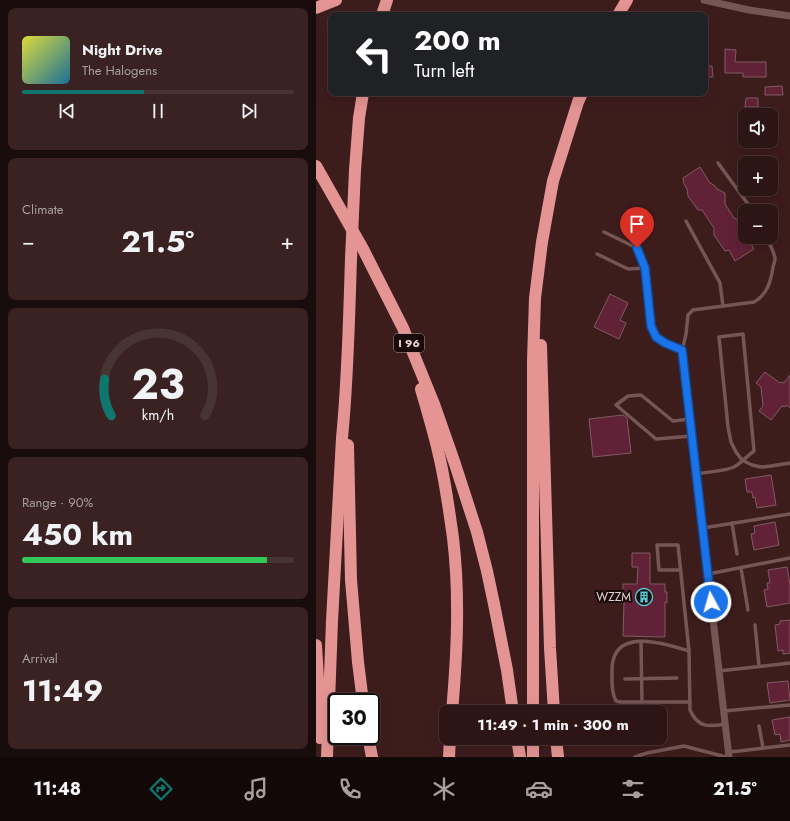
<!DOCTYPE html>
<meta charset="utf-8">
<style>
:root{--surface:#2e1515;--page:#3a2222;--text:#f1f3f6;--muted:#a79fa0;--line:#493434;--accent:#0f766e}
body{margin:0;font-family:Jost,sans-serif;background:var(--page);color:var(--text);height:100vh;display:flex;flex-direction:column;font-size:15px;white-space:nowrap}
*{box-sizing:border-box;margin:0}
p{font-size:13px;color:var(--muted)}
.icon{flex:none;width:22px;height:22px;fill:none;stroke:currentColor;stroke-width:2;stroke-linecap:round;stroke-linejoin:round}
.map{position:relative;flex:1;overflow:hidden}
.sheet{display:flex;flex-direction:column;gap:8px;padding:8px;background:#190c0c;width:316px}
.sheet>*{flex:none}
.banner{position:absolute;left:12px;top:12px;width:380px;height:84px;border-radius:8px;box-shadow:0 4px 16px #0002,0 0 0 1px var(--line);background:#202124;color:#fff;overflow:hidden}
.controls{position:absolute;left:422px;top:108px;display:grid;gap:8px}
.controls a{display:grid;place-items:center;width:40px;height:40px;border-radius:8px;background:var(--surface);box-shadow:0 4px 16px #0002,0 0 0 1px var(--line);font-size:20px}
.speed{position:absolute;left:12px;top:693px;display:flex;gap:8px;font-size:20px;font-weight:700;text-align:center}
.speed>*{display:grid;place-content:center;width:52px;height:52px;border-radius:50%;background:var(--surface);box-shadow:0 4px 16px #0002,0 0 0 1px var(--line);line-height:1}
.speed .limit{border:2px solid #111;border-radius:6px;background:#fff;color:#111}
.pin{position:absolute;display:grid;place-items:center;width:34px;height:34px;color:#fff;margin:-41px -17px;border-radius:50% 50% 50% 0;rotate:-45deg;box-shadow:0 0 4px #0007}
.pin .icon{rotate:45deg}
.me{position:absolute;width:44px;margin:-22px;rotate:354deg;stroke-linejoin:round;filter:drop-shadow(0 0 3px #0008)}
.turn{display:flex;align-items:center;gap:14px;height:84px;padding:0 20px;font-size:18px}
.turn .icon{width:52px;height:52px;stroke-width:2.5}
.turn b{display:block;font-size:28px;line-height:34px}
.big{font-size:30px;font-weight:700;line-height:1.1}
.sheet .card{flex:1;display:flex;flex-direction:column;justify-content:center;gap:6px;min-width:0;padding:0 14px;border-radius:8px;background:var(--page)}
.sheet .dial{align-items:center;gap:0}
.dial svg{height:104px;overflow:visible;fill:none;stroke:var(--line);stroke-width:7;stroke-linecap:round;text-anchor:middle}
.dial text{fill:var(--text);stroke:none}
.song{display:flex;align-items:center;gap:12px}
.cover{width:48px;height:48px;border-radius:6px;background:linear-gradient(135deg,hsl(60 70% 55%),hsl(200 70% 35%))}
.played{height:4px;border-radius:2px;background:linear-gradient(90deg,var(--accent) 45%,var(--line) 45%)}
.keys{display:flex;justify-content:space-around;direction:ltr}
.heat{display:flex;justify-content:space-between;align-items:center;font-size:22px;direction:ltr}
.charge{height:6px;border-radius:3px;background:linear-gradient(90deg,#34c759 90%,var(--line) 0)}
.trip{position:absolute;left:123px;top:705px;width:228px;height:40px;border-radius:8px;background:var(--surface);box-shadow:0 4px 16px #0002,0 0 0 1px var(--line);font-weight:700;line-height:40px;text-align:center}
.menu{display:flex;height:64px;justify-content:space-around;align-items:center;background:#120808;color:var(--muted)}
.menu .icon{width:28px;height:28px}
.menu .on{color:var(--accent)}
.menu b{font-size:18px;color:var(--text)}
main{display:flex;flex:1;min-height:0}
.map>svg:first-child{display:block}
.building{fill:#612137;stroke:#815b65}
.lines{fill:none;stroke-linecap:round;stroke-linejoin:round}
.lane{stroke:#765655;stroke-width:3.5}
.street{stroke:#765655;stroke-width:7}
.highway{stroke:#e49593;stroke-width:12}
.highway-bridge{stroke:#e49593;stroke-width:12}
.route-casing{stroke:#114b97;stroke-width:10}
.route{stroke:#1a73e8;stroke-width:7}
.labels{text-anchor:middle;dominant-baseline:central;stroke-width:4;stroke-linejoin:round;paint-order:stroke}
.shield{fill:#1a0b0b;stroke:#aa9594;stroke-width:1}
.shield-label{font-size:11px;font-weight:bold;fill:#e7d0cf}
.poi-label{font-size:12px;fill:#e7d0cf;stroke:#1a0b0b;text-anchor:end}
</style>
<main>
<section class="sheet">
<div class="card">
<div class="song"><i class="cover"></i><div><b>Night Drive</b><p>The Halogens</p></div></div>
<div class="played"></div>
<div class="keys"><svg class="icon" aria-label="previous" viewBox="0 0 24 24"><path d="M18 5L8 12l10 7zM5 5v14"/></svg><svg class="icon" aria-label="pause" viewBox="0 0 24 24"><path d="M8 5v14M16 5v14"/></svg><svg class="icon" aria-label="next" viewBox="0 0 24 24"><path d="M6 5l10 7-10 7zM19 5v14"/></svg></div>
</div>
<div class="card"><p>Climate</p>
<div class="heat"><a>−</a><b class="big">21.5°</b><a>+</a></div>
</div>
<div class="card dial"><svg viewBox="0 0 100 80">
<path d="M14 69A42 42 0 1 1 86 69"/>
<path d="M14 69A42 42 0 0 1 9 41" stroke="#0f766e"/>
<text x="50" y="56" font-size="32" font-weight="700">23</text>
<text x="50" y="72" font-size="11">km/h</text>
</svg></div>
<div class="card"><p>Range · 90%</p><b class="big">450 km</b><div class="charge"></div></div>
<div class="card"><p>Arrival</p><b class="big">11:49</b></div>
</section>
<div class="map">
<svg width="474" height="757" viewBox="0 0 474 757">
<rect width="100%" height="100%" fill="#3d1c1c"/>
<g class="building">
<polygon points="409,49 420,50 419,62 450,62 450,77 427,77 427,73 409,73"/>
<polygon points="389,66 396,66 397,77 389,77"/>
<polygon points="466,86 467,95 449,95 449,87"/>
<polygon points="430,98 442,98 442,107 429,107"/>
<polygon points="384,167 394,183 398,185 401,189 409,193 409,204 418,218 424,221 429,230 429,237 431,237 438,249 419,261 413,250 409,251 398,235 398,228 386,210 382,210 372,196 371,189 368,184 367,178"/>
<polygon points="294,294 312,303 304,320 310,323 303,339 278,327"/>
<polygon points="449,372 464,383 466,382 468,383 474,375 474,408 470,405 469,407 466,406 455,420 443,411 447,406 445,387 440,383"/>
<polygon points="307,415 311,418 315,453 277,457 273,419"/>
<polygon points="455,475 460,505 441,508 439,497 437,498 436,492 431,492 429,479"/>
<polygon points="459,522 463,545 438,550 435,534 439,533 438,526"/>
<polygon points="316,553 334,553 334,584 349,584 349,592 351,592 351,603 349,602 349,637 345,637 307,636 308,602 305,602 305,592 307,592 307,584 321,584 322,567 316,567"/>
<polygon points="471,567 474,584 474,603 451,607 448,590 452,589 451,583 454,583 452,570"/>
<polygon points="474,620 474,653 467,654 467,650 462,651 459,625 464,624 464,621"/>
<polygon points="472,681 474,700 454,703 451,683"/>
<polygon points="474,717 474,740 465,742 464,734 459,735 456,720"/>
</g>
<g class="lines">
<g class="lane">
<polyline points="402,163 437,211"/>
<polyline points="370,221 404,283 407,306"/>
<path d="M 288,232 L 321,248 L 329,268 L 335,326 L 340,337 L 349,343 L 366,351 L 370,334 L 372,315 L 377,310 L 438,302 C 451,295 455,281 457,267 C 458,264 459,261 459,258 C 458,252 453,243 451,237"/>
<polyline points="281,254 312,269 329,268"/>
<polyline points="374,419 357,421 325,395 312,396 300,405 340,439 376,436"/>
<path d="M 381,474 C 390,472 410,471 418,467 C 425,463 431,456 438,451 L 427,334 L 403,337 L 412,427 L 415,442 L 420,452 L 426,460 L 436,465 L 445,467 L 455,466 L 474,463"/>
<polyline points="416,523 421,554"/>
<polyline points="387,528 474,514"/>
<polyline points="425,568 432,610"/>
<path d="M 365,570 L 343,570 L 341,545 L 362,545 L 373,651 L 374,710 C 382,728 393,727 409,724"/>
<polyline points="392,574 474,558"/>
<polyline points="439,625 443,666"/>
<polyline points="325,642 326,702"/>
<path d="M 373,651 C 353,645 304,628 297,661 C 296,664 296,667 296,670 C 296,680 295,692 300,701 L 304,702 L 374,702"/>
<polyline points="403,671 474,663"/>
<polyline points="309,679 361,678"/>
<polyline points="408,711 474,705"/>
<polyline points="443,726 447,748"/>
<polyline points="412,752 423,751 474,745"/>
<polyline points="319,757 331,753 368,746 410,757"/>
</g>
<g class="street">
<polyline points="388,0 433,10 474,16"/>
<polyline points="366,351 413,757"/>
</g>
<g class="highway">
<polyline points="0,8 20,0"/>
<polyline points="66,15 71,0"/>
<polyline points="302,15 311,0"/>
<polyline points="0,166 47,249 87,328 118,404 139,464 161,532 171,571 178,604 191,670 197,712"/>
<polyline points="39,170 43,118 47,93"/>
<polyline points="225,345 234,648 238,712"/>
<path d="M 105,389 C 111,410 117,430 122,451 C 129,479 133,509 137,538 C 144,596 141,654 136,712"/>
<polyline points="32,445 35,580 42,662 47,702"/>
<polyline points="0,645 4,713 4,738"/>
<polyline points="217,712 217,361 219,298 226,242 237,181 262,102 266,93"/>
<polyline points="52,736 56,757"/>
<polyline points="201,738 204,757"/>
<polyline points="240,738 242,757"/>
<path d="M 11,757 L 16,621 L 26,438 C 32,378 33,318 35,259"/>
<polyline points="133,757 134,738"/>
<polyline points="217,757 217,738"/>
</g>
<polyline class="highway-bridge" points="35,259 39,170"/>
</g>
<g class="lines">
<g class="route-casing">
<polyline id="route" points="321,248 329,268 335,326 340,337 349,343 366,350 395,602"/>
</g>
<use href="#route" class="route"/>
</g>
<defs>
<g id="building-ring" transform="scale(0.9)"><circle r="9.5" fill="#1a0b0b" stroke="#51ccd5" stroke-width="1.5"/><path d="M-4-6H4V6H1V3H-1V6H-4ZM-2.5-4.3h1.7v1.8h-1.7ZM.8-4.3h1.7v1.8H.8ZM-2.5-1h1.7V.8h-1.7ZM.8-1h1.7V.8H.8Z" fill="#51ccd5"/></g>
</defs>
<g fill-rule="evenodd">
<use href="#building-ring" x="328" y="597"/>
</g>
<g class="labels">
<rect class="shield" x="78" y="334" width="30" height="18" rx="3"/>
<g class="shield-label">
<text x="93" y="343">I 96</text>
</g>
<g class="poi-label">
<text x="315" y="597">WZZM</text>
</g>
</g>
</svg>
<div class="controls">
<a><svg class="icon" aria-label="sound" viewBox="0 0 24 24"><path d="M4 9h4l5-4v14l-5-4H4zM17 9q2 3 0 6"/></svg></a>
<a>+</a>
<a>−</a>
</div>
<div class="speed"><div class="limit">30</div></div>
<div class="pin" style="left:321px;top:248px;background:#d93025"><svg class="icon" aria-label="arrive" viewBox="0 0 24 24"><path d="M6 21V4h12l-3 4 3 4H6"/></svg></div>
<svg class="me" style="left:395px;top:602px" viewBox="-20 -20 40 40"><circle r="17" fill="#1a73e8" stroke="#fff" stroke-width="3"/><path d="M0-11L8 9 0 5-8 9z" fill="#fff"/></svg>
<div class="trip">11:49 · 1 min · 300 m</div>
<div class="banner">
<div class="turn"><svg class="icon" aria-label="left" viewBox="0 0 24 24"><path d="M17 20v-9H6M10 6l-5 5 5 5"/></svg><div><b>200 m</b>Turn left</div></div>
</div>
</div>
</main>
<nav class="menu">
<b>11:48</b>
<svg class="icon on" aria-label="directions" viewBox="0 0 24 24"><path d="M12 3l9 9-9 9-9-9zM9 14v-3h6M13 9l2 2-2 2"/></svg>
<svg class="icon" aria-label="music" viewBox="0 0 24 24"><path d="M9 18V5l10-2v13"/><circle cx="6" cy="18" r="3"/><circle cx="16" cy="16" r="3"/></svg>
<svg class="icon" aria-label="phone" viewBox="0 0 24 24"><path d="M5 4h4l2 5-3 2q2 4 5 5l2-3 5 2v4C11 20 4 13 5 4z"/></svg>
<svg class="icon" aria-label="climate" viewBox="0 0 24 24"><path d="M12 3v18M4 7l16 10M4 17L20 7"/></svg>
<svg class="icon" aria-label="car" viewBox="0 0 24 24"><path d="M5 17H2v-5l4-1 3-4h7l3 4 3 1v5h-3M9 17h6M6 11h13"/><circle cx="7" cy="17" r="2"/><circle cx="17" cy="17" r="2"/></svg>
<svg class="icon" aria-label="filters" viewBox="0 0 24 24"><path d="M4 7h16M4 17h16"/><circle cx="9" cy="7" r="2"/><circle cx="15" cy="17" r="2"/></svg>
<b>21.5°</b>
</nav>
